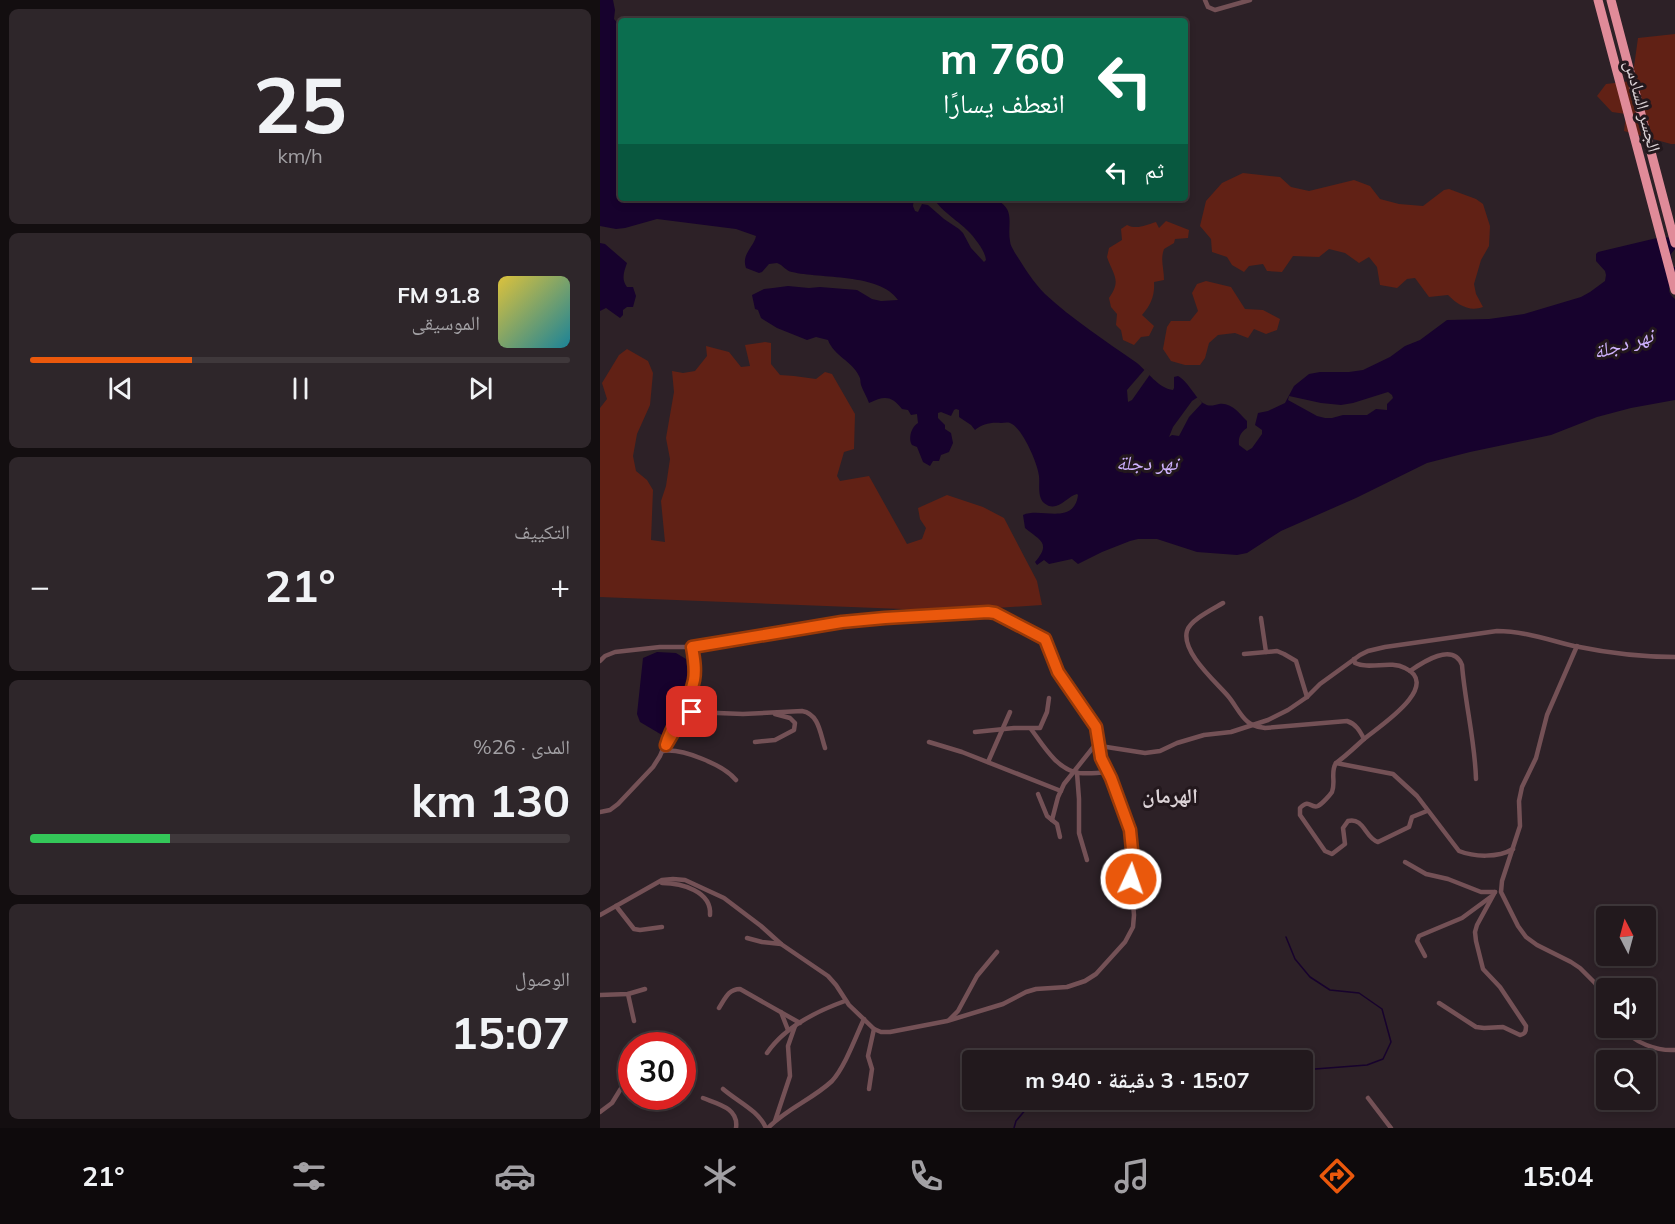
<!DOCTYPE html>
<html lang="ar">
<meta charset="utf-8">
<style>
:root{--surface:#22191d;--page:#2e262a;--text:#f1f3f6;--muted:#a2a0a4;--line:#3f383b;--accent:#ea580c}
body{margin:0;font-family:Mulish,"Noto Naskh Arabic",sans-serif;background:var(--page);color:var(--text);direction:rtl;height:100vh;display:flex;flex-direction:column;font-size:22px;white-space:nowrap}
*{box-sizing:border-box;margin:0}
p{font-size:20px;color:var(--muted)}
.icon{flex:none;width:33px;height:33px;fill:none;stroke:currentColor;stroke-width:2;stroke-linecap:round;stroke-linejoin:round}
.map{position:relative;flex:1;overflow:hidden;direction:ltr}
.details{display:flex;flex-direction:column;gap:9px;padding:9px;background:#130e10;width:600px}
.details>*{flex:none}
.banner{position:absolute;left:18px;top:18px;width:570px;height:183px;border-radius:6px;box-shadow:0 3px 9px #0003,0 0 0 2px var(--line);direction:rtl;background:#0b6e4f;color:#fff;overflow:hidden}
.needle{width:39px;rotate:354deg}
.tools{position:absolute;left:996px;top:906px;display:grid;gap:12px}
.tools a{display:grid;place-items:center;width:60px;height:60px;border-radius:6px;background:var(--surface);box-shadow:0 3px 9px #0003,0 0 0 2px var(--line);font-size:30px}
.speed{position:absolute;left:18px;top:1032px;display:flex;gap:12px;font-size:30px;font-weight:700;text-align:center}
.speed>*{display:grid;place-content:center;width:78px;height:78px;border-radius:50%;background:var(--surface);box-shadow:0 3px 9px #0003,0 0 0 2px var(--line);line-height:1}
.speed .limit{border:9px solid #d22;background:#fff;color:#111}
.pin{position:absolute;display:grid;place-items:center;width:51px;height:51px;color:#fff;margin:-26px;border-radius:12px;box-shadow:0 3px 9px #0006}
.me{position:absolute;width:66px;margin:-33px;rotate:3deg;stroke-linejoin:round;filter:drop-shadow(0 0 4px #0008)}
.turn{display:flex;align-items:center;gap:21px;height:126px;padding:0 24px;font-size:27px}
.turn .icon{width:78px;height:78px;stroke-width:2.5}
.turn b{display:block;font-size:42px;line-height:51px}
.then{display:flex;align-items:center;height:57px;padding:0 24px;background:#0003;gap:12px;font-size:22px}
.big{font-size:45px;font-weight:700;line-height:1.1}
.details .tile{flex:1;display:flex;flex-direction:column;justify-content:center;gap:9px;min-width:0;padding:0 21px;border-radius:9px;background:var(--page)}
.details .dial{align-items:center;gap:0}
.dial b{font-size:78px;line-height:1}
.song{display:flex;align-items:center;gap:18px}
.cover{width:72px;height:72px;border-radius:9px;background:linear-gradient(135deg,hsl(50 70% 55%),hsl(190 70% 35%))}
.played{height:6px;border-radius:3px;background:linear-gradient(90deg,var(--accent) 30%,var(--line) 30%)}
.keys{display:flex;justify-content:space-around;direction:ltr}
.heat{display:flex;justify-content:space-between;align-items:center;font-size:33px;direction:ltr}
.charge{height:9px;border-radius:4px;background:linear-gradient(90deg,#34c759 26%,var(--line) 0)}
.trip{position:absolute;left:362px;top:1050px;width:351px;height:60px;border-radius:6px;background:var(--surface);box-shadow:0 3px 9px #0003,0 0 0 2px var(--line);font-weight:700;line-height:60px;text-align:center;direction:rtl}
.tab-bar{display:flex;height:96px;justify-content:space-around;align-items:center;background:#0e0a0c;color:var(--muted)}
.tab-bar .icon{width:42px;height:42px}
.tab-bar .on{color:var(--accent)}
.tab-bar b{font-size:27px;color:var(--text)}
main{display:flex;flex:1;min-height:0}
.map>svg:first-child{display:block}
.green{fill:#612115}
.water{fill:#17022d}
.pier{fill:#2d2127}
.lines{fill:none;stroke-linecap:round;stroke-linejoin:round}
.stream{stroke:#17022d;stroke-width:1.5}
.minor{stroke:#745156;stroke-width:4.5}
.motorway{stroke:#e08b99;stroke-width:9}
.route-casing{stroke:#983908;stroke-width:15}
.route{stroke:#ea580c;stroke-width:10}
.labels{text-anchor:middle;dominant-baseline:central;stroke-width:6;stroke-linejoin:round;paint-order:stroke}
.street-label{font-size:18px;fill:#dbd2d6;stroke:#23181d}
.water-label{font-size:20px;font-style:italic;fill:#ceb1fc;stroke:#23181d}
.quarter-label{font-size:21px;font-weight:bold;fill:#dbd2d6;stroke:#23181d}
</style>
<main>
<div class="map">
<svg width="1075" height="1128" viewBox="0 0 1075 1128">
<rect width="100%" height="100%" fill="#2d2127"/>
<g class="green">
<polygon points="1075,34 1075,144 1071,144 1024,131 1026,114 1012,112 997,96 1006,84 1032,81 1038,38"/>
<path d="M 643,173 L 680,177 L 691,187 L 709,191 L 754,180 L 770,186 L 780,199 L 799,204 L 823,206 L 844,190 L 849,189 L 876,199 L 883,204 L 890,226 L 889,246 L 881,260 L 874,284 L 876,294 L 883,307 C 869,312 858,305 848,295 L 829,297 L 815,278 L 807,279 L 797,288 L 780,285 L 777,267 L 769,257 L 759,263 L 745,253 L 729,249 L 719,257 L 693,256 L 682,272 L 667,271 L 663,264 L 649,266 L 644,272 L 632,265 L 627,257 L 612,252 L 611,239 L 600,226 L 606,201 L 622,183 Z"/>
<path d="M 566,221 L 589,230 L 588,238 L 575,239 L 574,243 L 564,249 C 560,260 564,268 564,280 L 554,282 C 555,295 551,305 542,315 L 554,326 L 549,336 L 541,337 L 534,345 L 523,340 L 521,330 L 516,325 L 517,314 L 511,307 L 509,298 C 522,280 513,275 507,257 L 509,248 L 522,240 L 521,229 L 527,225 C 537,230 546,225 556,222 L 559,228 Z"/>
<polygon points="606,281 631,287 645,309 663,310 680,319 677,330 666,334 654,329 648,338 635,333 618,335 609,343 605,358 600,365 585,365 571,361 563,349 567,327 571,321 590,321 598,311 592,293 597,284"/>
<polygon points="165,342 171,343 171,364 180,375 194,376 216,379 225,372 232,374 255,414 254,449 244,452 237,476 240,481 269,476 307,544 322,539 326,528 320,519 318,508 347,495 383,507 404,518 437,581 442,605 353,611 0,597 0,408 7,399 2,383 19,355 27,349 48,361 53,373 50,405 37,434 33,456 36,471 47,480 53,490 51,540 65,542 61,501 66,486 70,459 66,438 74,392 72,371 83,373 95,371 107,356 106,346 129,352 141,367 150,366 145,345"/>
</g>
<g class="water">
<path d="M 0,0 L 13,0 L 15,10 L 14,19 L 21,27 L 21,35 L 16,46 L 21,48 L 21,198 L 314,198 L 313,206 L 315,211 L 318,212 L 322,204 L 328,205 L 344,219 L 359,229 L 363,233 L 371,248 L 384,262 L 386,260 C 385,253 382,249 378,243 C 365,223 346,217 333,198 C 345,198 389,195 397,200 C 416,210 407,225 410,241 C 410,245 413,249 415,253 C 424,267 433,282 445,294 C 472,319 507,342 537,363 C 548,372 558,388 573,390 L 574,388 L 574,377 L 578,376 C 589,382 597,401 605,404 C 609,407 615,405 619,404 C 631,402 639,413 647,421 L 647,428 C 641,432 638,437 639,445 L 647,451 L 652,448 L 662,434 L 662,430 L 655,425 L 658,413 L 668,411 L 685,403 L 694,386 L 709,374 L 720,372 L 749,372 L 763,370 L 790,357 L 805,346 L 820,340 L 847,320 L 889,319 L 924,314 L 981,297 L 990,292 L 1005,281 L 1006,275 L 1005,271 L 996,261 L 996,254 L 998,252 L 1061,237 L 1075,238 L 1075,249 L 1071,254 L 1073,267 L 1075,267 L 1075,280 L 1070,283 C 1068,291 1069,294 1075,299 L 1075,400 L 1031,408 L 997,417 L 951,435 L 870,452 L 827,463 L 756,498 L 681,531 L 647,553 L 637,555 L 597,552 L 557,539 L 538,539 L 530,541 L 502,552 L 478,564 L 472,559 L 449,564 L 444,560 L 437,565 L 435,562 C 451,543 441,541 425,528 L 423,515 C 441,507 474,526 478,495 L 477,494 C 467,496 457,514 444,503 C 437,497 440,484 439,476 C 438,464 422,427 410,423 C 407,422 404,423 401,423 C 391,422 382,424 375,430 L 371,425 L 359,417 L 359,410 L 356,409 L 354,410 L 351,416 L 341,412 L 338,413 L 338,418 L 345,425 L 345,429 L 351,433 L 353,443 L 349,452 L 341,455 L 339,461 L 333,461 L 330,466 L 323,462 L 317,447 L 312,445 C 308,439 311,427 318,423 L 317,414 L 311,415 L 308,410 L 302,409 C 291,395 284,396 269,403 C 267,397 263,391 261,385 C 260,382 261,379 259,376 C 252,361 234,356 228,340 L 216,337 L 207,340 L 177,328 L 161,318 L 158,310 L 155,309 L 152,295 L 164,289 L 173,288 L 188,286 L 209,288 L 220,287 L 257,290 L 272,299 L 281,301 L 298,300 C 280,273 220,279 192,272 C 186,271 183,265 177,263 L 169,264 L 162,272 L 159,273 L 146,268 C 141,254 154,247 156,236 L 136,229 L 57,219 L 25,228 L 16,229 L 0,226 Z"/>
<path d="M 0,243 L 5,244 L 27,263 C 24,272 21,279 27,287 L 33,287 L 36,296 L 33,307 L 27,307 L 23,310 L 23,315 L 20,318 L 6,308 L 0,311 Z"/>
<polygon points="57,652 76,653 86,659 88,675 86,695 81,703 69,730 62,735 40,722 37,714 43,658"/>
</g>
<g class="pier">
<polygon points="546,368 551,373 532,400 528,402 527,390"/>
<polygon points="788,392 792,395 793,398 787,404 787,410 776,409 767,415 743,415 732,418 725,418 717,416 688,400 689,396 721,403 741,405 753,403"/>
<polygon points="598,397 602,403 589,417 579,436 572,435 569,437 573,427 592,401"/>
</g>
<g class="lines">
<g class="stream">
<polyline points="686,937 695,959 710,977 730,990 759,993 782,1009 791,1042 783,1059 767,1065 702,1070"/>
<polyline points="414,1128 416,1121 427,1108 496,1100"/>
</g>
<g class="minor">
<polyline points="605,0 608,7 615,10 650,0"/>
<path d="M 623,603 C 613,609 590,620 587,631 C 581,652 616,682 628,696 C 635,704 640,716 648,722 C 654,727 659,727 665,728 L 747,721 C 756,724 760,731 764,739"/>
<polyline points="661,618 666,652"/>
<polyline points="977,646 947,715 936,758 922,787 919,801 920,826 902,881 901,892 918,926 926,937 937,945 971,962 980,968 995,983 1006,997"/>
<polyline points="644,654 677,651 684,654 696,661 707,697"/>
<path d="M 754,659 L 755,663 C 770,670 790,660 805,668 C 843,686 777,728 764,739 C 755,747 746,756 736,763 C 730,772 736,782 732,792 C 730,795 722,804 718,806 C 710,809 710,798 700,808 L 700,815 L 725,851 L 732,854 L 745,844 L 743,828 L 748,821 C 764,817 765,838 778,842 L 809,827 L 812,817 L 827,811"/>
<polyline points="0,661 5,656 15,652 60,647 92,647 242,622 285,618 388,612 395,613 405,617 445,639 458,672 496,727 501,758 511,778 530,830 532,850 531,880 534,915 533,927 525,942 496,974 485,981 467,987 436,989 426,992 403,1004 347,1021 290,1032 281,1032 274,1029 249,1005 236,985 228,976 181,944 161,926 124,898 85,880 73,879 62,880 0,915"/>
<path d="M 810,671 C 823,662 853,642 862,665 C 865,703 875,741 876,779"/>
<path d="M 431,729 C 443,745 457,770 479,773 C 489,774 499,773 508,772"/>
<polyline points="375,732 414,728 440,728 447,712 449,698"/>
<path d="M 69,740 L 83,718 L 92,712 L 143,714 L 202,711 C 219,714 220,733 225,748"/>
<polyline points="155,742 175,740 194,730 195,723 190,718 175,714"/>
<polyline points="329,742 362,752 461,791"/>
<path d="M 500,746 L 545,753 L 560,751 L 577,743 L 604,735 L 631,732 L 668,720 L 688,710 L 707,697 L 720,684 L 760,655 L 768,651 L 785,647 L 897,631 C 923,631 949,640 974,646 C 1008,653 1041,657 1075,657"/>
<path d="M 63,751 C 82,748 124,765 136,780"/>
<polyline points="388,762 410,712"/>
<path d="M 736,763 L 793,774 L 817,796 L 859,851 C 874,857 898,858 913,849"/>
<polyline points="477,773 479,799 479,833 487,860"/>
<polyline points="438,794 447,816 457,824 460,837"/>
<polyline points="0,812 10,810 18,804 53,767 60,756 71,729 93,687 95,672 92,647"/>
<polyline points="452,820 458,797 464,784 499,740"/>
<polyline points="805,862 826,874 848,879 881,892 895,892"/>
<path d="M 62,883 C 81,883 112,891 110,915"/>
<polyline points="16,906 34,929 40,930 62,927"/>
<polyline points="147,938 162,942 181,944"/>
<polyline points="825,956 817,941 819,936 862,918 892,896"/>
<polyline points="28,994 34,1021"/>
<polyline points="0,995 28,994 45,989"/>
<path d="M 839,1003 L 876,1027 L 884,1028 L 903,1027 L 920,1035 C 925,1034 926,1032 926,1026 L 900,987 L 883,969 L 876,941 L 875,932 L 877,925 L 895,892"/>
<path d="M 119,1008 C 125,999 128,989 140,989 L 200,1023"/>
<polyline points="181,1012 188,1030"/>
<polyline points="350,1019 358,1011 377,976 397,952"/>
<path d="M 1023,1028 C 1034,1043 1057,1051 1075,1050"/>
<path d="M 167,1053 C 184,1028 217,1011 245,1001"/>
<path d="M 123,1089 C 138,1102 158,1110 166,1128"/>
<polyline points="269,1089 272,1069 268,1056 274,1029"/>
<path d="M 103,1098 C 118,1104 139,1108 136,1128"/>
<polyline points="768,1098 791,1128"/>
<polyline points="0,1112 12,1103 25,1082 32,1079"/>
<polyline points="175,1121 190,1076 188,1046 195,1026"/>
<path d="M 168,1128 C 186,1109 213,1099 232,1081 C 245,1067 256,1036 264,1019"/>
</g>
<g class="motorway">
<polyline points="998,0 1075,290"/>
<polyline points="1011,0 1075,243"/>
</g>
</g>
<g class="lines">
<g class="route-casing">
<path id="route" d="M 92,712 L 82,718 L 66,745 C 72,722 90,703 94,680 C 96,669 94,658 92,647 L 242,622 L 285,618 L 388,612 L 395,613 L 445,639 L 458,672 L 496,727 L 501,758 L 511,778 L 530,830 L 532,850 L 531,879"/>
</g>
<use href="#route" class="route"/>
</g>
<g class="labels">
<g class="street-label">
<text transform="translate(1043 106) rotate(75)">الجسر السادس</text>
</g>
<g class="water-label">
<text transform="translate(1023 343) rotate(-17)">نهر دجلة</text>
<text x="547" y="462">نهر دجلة</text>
</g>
<g class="quarter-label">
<text x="570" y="795">الهرمان</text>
</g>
</g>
</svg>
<div class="tools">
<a><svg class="needle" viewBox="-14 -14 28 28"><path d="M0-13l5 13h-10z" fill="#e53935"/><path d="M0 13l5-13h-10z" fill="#a2a0a4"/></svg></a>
<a><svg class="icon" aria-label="sound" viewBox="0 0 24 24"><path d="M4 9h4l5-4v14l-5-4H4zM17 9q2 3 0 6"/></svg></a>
<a><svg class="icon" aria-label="search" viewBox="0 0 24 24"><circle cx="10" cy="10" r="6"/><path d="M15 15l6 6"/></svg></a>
</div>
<div class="speed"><div class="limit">30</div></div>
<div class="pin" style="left:92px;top:712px;background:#d93025"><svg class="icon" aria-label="arrive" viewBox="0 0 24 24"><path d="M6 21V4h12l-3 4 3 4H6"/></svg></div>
<svg class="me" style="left:531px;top:879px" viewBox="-20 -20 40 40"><circle r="17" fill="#ea580c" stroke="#fff" stroke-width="3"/><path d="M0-11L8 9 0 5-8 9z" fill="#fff"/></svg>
<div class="trip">15:07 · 3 دقيقة · 940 m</div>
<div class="banner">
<div class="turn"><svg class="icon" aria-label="left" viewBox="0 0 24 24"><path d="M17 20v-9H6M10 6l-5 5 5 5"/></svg><div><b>760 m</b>انعطف يسارًا</div></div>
<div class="then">ثم<svg class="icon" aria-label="left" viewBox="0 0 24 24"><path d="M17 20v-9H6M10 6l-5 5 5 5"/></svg></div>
</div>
</div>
<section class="details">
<div class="tile dial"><b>25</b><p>km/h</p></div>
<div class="tile">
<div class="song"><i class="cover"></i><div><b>91.8 FM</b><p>الموسيقى</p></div></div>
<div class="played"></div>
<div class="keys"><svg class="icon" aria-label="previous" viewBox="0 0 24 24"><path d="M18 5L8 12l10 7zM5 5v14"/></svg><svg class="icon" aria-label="pause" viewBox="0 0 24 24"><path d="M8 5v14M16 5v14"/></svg><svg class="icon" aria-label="next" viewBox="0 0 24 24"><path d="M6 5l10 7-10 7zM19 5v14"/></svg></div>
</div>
<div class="tile"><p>التكييف</p>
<div class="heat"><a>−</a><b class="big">21°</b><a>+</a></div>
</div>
<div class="tile"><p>المدى · 26%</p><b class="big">130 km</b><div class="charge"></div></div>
<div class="tile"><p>الوصول</p><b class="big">15:07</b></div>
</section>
</main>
<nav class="tab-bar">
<b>15:04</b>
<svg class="icon on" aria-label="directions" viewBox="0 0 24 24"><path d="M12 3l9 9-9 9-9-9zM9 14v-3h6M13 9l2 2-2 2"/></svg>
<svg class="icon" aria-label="music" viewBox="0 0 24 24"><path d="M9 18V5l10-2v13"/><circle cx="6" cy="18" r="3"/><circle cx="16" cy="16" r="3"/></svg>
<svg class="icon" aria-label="phone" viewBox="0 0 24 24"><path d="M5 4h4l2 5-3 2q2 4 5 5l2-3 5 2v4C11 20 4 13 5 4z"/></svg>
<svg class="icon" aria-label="climate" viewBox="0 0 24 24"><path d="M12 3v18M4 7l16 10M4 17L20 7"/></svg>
<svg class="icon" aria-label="car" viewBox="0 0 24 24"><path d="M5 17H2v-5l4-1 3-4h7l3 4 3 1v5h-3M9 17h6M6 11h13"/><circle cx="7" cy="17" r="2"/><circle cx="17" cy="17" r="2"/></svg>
<svg class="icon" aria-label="filters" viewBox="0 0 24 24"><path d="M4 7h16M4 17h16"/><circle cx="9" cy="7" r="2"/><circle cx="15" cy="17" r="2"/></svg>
<b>21°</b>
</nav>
